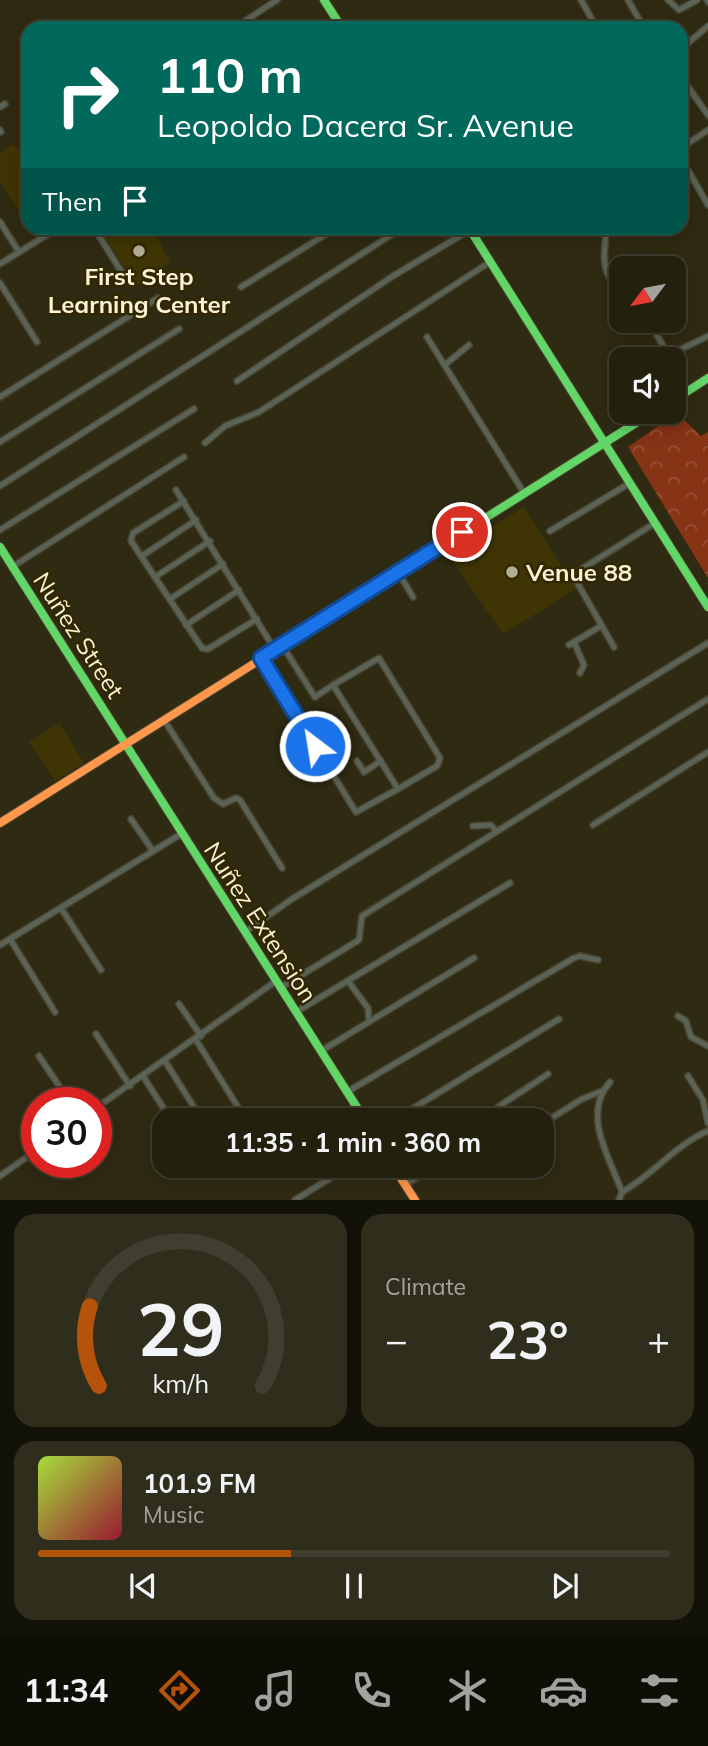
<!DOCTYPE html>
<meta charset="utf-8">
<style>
:root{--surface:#23200e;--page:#2f2d1c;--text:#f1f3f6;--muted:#a3a39e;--line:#403e2e;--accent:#b45309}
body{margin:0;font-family:Mulish,sans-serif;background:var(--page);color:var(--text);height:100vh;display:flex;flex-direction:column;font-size:26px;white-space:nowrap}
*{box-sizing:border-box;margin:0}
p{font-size:23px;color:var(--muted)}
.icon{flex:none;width:38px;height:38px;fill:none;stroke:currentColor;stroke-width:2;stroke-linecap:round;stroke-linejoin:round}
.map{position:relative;height:1200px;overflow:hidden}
.side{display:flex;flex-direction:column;gap:14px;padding:14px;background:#131208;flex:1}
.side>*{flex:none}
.top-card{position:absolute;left:21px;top:21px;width:667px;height:214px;border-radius:21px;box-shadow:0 4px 18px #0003,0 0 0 2px var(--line);background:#00695c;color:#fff;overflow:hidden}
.needle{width:46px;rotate:238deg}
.tools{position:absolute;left:609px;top:256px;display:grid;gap:14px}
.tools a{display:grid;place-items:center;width:77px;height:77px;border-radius:14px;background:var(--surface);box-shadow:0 4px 18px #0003,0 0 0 2px var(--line);font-size:35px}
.speed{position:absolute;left:21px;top:1087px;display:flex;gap:14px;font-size:35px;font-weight:700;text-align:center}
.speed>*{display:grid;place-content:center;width:91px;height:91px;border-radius:50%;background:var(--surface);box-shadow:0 4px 18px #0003,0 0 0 2px var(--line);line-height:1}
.speed .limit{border:10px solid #d22;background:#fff;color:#111}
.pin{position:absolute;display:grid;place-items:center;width:60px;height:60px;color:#fff;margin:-30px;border:4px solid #fff;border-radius:50%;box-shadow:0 2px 7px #0007}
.me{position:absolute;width:77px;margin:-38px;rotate:329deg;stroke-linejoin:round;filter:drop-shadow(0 0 5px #0008)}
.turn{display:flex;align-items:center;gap:24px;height:147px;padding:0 21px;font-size:32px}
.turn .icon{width:91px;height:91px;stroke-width:2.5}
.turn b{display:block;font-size:49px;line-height:60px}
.then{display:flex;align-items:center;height:66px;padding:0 21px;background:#0003;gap:14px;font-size:26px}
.big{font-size:52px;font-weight:700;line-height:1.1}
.side .card{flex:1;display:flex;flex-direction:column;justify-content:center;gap:10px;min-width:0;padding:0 24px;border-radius:21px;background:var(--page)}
.side .dial{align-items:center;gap:0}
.dial svg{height:182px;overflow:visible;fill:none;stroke:var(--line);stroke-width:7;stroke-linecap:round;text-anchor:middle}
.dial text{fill:var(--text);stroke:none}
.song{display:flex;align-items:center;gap:21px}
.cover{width:84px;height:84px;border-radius:10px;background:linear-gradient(135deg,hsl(80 70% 55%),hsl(350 70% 35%))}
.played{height:7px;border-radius:4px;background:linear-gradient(90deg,var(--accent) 40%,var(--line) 40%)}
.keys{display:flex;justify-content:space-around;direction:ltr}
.heat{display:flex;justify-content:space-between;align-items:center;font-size:38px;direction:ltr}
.side .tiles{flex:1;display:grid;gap:14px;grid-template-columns:1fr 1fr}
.card:last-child{grid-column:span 2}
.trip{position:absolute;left:152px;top:1108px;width:402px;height:70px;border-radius:21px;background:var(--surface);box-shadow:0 4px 18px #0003,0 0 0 2px var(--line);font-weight:700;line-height:70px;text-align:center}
.tab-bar{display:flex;height:112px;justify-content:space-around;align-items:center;background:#0e0d06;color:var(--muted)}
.tab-bar .icon{width:49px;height:49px}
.tab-bar .selected{color:var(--accent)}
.tab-bar b{font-size:32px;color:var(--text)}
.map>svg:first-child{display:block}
.built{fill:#3f3504}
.forest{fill:url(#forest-crowns)}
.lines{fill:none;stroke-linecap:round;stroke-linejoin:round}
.street-casing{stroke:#494430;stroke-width:8}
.fast-casing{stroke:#494430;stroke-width:10}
.slow-casing{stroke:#494430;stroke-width:10}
.street{stroke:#5a6356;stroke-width:5}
.fast{stroke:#63d668;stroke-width:8}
.slow{stroke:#ff974d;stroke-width:8}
.route-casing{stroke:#114b97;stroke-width:18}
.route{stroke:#1a73e8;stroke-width:12}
.poi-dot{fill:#b3ad92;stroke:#312800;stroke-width:2.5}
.labels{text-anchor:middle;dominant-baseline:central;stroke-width:5;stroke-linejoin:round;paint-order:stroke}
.poi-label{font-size:24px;font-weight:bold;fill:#faf3d7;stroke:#312800}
.street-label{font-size:24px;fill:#faf3d7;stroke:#312800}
</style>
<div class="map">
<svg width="708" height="1200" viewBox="0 0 708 1200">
<defs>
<pattern id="forest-crowns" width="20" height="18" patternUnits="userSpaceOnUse" patternTransform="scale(1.75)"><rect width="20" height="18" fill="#863316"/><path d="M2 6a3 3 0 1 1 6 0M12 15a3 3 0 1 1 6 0" fill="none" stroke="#985137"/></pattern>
</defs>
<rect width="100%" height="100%" fill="#2f2a12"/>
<g class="built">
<polygon points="14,144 28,166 28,226 0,182 0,153"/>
<polygon points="99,228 153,228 170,263 136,285"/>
<polygon points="524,507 576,589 503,634 448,554"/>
<polygon points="59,723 84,763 55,781 29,742"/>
</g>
<polygon class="forest" points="677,413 701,436 708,432 708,578 628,447"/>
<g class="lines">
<g class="street-casing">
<g id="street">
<polyline points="581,0 597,28"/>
<polyline points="628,0 644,28"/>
<polyline points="668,0 679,10 697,0"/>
<polyline points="707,0 708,2"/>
<polyline points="234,28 277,0"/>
<polyline points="681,49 708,26"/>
<polyline points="681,77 708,115"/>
<polyline points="0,107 5,104"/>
<polyline points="0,130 1,132"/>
<polyline points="681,148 708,130"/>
<polyline points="681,158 708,205"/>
<polyline points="0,222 19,252"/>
<polyline points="94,228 128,282"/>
<path d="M 607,228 C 604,249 599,276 621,288"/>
<polyline points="229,232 236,228"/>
<polyline points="0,264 58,228"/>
<polyline points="0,283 37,342"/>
<polyline points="241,287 336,228"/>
<polyline points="648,320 665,349 671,354 708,336"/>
<polyline points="427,337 524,493"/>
<polyline points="446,364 469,345"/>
<polyline points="237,381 393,276 470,230"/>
<polyline points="0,397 158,298"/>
<polyline points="0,442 179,329"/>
<polyline points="205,443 225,426 259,412 490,262"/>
<polyline points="0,486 402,228"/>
<polyline points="176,490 275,650"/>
<polyline points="184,501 133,533 131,541 202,648 208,649 257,619"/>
<polyline points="0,530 194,409"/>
<polyline points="550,531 630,483"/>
<polyline points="142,556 196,520"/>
<polyline points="12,567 184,457"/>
<polyline points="398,572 413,597"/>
<polyline points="155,577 210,541"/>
<polyline points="170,599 223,564"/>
<polyline points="186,625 239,590"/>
<polyline points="574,642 584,665 580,673"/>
<polyline points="569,645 601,626"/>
<polyline points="614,647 574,577 580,570 655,523"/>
<polyline points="261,658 356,812 398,789 333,685 315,697 282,645"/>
<polyline points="333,685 379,658 440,758 437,766 398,789"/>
<polyline points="164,720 214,798 223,804 236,798 240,800 282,868"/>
<polyline points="357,761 364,772 381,761"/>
<polyline points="131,819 153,851"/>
<polyline points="593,825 708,752"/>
<polyline points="473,826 491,825 496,831"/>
<polyline points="61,908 101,970"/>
<polyline points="245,932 292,899 708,643"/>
<polyline points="10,939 55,1012"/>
<polyline points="0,945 181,834"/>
<polyline points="348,981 368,1008 369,1021"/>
<polyline points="280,988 359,940 362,916 708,699"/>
<polyline points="179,1004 201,1036"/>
<polyline points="296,1012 510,883"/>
<polyline points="678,1016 686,1021 691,1037 708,1046"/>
<polyline points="96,1034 130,1086"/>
<polyline points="196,1040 238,1107"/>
<polyline points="321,1051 474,958"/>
<polyline points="39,1056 70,1102"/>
<polyline points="165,1061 202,1120"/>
<polyline points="143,1076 171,1120"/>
<polyline points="688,1076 703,1100 708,1123"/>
<path d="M 610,1082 C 581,1115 610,1158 622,1192 L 619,1200"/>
<polyline points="347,1092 574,958 580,956 598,960"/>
<polyline points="96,1108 276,981"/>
<polyline points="394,1120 559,1019"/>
<polyline points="498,1120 498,1107 548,1074"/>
<polyline points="542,1124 582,1099 602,1091"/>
<polyline points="0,1176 37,1150"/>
<polyline points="405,1185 435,1166"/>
<path d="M 622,1192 C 654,1174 675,1145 708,1131"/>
<polyline points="295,1200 350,1166"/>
</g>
</g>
<g class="fast-casing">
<g id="fast">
<polyline points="324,0 342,28"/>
<polyline points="469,228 708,607"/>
<polyline points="674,400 708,378"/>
<polyline points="0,547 365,1120"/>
<polyline points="349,604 655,411"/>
</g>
</g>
<g class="slow-casing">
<g id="slow">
<polyline points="0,823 349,604"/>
<polyline points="393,1166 415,1200"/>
</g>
</g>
<use href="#street" class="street"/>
<use href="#fast" class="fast"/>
<use href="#slow" class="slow"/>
</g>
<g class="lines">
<g class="route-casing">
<polyline id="route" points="315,746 261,658 462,532"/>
</g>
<use href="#route" class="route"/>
</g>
<g class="poi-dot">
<circle cx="139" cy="251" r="7"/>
<circle cx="512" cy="572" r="7"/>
</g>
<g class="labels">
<g class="poi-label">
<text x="139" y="276">First Step<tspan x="139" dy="28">Learning Center</tspan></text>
<text x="526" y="572" text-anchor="start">Venue 88</text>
</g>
<g class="street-label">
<text transform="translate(79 635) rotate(57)">Nuñez Street</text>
<text transform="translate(261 922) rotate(57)">Nuñez Extension</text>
</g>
</g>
</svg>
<div class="tools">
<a><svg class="needle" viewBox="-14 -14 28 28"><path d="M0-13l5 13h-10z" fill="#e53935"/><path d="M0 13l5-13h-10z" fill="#a3a39e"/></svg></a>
<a><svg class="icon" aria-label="sound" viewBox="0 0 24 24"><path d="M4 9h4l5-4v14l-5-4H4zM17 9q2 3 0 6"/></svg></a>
</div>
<div class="speed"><div class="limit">30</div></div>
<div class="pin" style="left:462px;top:532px;background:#d93025"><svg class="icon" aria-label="arrive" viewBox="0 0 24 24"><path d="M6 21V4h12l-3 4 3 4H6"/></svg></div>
<svg class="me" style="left:315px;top:746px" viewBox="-20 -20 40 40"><circle r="17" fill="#1a73e8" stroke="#fff" stroke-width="3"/><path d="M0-11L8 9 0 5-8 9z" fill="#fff"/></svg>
<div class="trip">11:35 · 1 min · 360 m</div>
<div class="top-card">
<div class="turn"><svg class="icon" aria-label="right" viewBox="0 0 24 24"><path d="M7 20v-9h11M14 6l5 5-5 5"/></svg><div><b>110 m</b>Leopoldo Dacera Sr. Avenue</div></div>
<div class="then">Then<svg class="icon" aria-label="arrive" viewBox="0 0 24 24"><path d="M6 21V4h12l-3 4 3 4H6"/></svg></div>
</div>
</div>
<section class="side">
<div class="tiles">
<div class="card dial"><svg viewBox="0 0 100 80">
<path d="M14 69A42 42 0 1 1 86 69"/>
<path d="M14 69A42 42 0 0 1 10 34" stroke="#b45309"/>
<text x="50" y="56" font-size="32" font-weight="700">29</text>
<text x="50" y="72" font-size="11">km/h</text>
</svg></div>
<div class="card"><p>Climate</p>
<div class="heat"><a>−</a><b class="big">23°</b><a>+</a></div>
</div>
<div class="card">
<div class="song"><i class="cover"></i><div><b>101.9 FM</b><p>Music</p></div></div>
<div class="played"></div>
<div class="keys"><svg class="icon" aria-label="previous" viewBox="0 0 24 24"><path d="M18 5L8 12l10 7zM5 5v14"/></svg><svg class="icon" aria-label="pause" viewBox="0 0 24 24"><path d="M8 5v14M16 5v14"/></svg><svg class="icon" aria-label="next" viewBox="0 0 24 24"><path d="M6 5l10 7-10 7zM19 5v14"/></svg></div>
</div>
</div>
</section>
<nav class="tab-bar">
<b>11:34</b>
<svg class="icon selected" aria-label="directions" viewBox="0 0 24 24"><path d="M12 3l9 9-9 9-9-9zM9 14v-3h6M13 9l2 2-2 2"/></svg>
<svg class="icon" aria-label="music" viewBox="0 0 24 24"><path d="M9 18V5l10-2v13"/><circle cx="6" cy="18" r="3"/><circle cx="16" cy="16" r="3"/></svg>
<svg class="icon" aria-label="phone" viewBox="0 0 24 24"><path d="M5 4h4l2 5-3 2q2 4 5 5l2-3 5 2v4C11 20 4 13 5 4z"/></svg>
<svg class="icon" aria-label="climate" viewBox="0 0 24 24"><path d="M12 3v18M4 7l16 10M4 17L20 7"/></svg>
<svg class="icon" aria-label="car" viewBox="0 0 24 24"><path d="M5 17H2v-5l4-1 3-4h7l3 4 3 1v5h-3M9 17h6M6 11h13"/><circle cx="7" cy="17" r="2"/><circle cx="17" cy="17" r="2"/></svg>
<svg class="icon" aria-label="filters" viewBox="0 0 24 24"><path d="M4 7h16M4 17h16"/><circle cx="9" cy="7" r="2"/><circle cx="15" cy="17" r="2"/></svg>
</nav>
